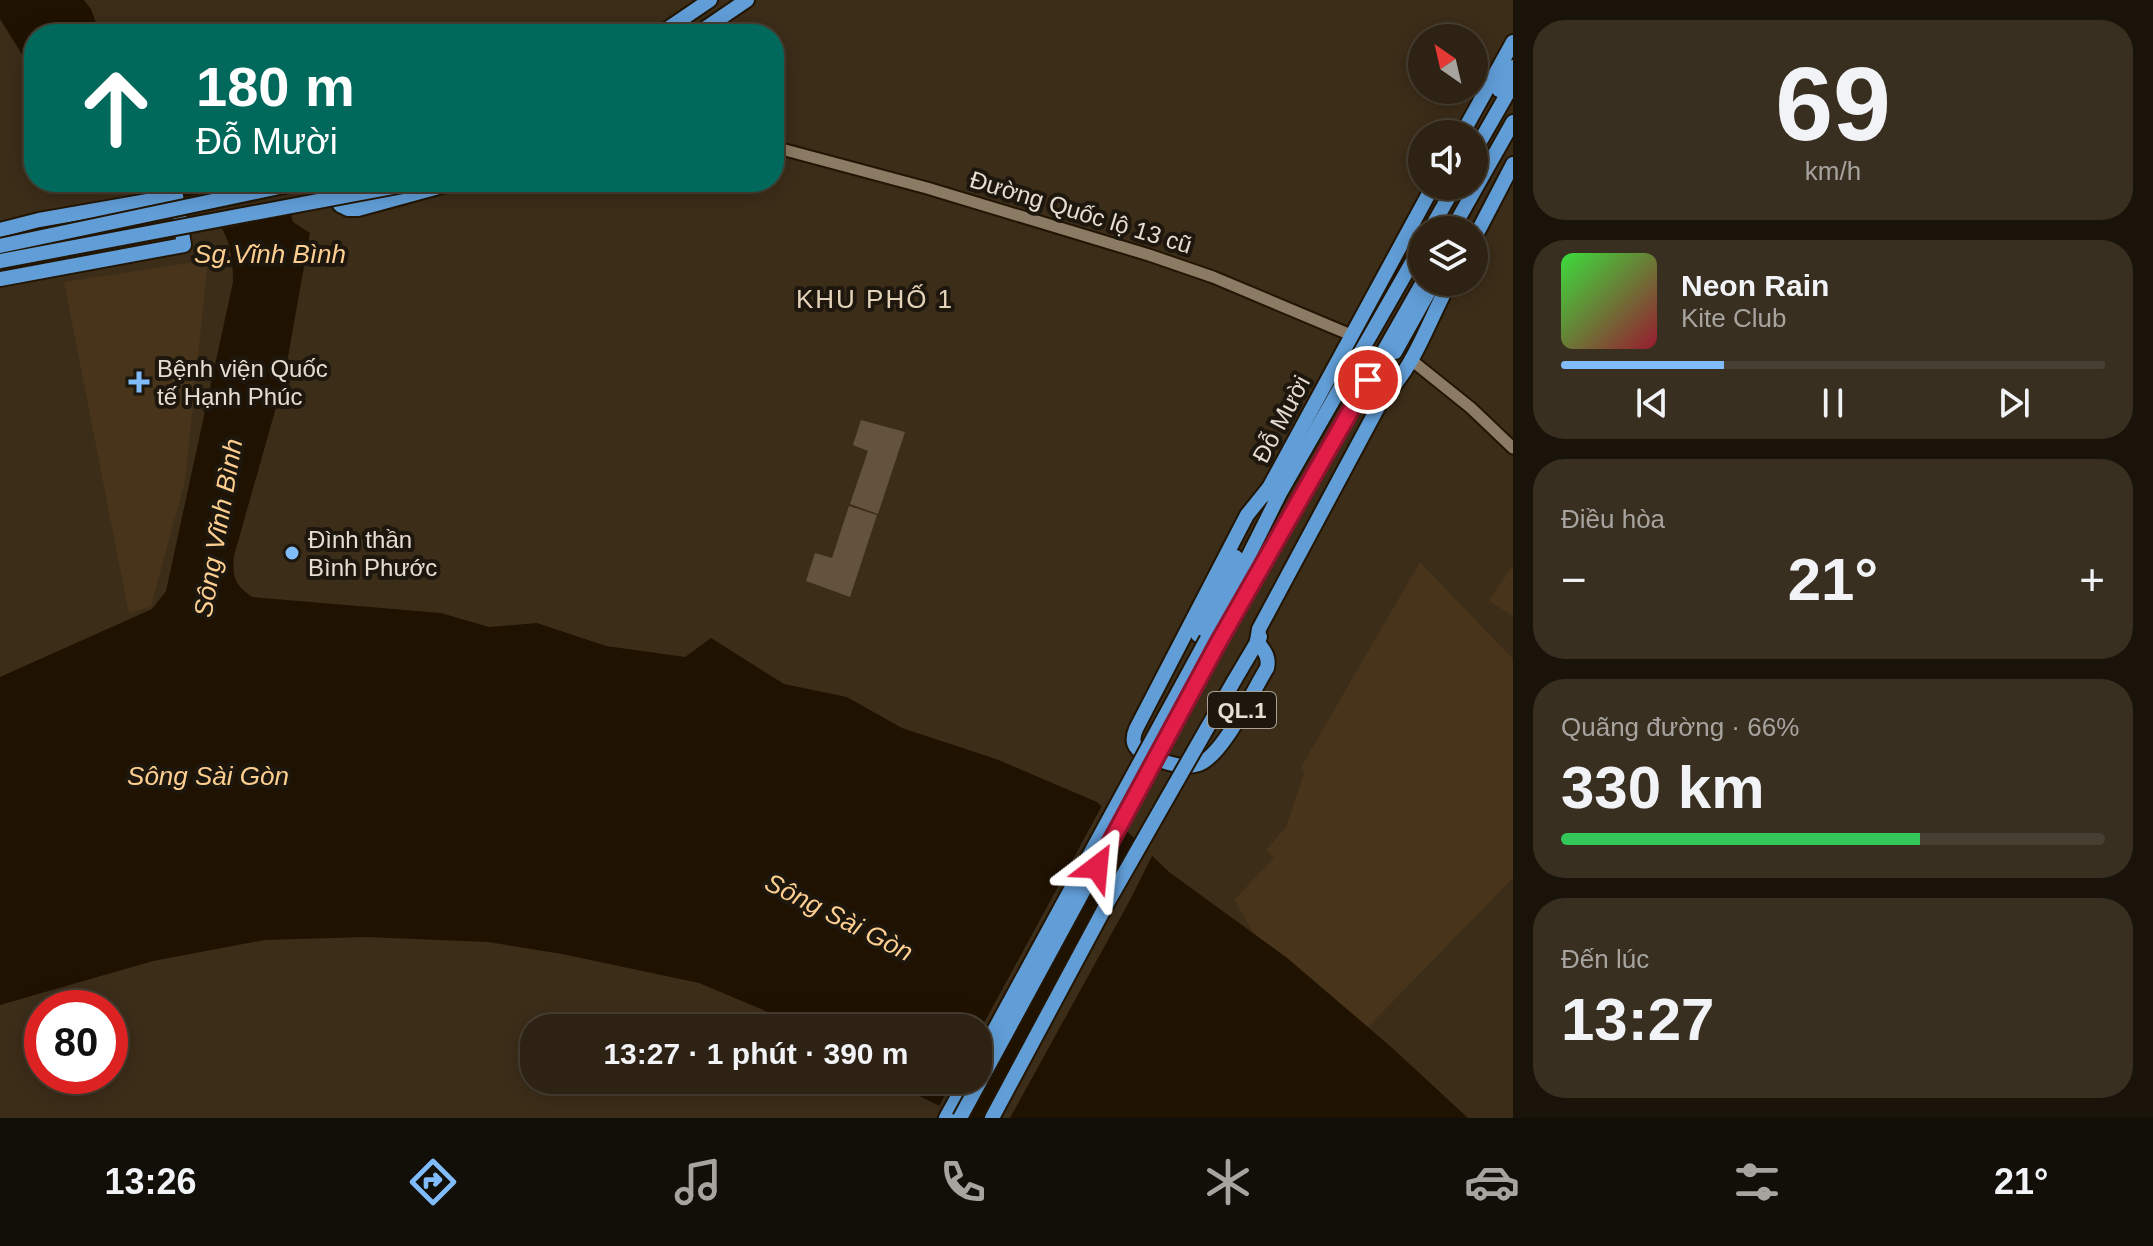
<!DOCTYPE html>
<html lang="vi">
<meta charset="utf-8">
<style>
:root{--surface:#2d2213;--page:#392f21;--text:#f1f3f6;--muted:#a7a4a0;--line:#483f33;--accent:#81bcfa}
body{margin:0;font-family:Arial,sans-serif;background:var(--page);color:var(--text);height:100vh;display:flex;flex-direction:column;font-size:30px;white-space:nowrap}
*{box-sizing:border-box;margin:0}
p{font-size:26px;color:var(--muted)}
.icon{flex:none;width:44px;height:44px;fill:none;stroke:currentColor;stroke-width:2;stroke-linecap:round;stroke-linejoin:round}
.map{position:relative;flex:1;overflow:hidden}
.side{display:flex;flex-direction:column;gap:20px;padding:20px;background:#19130a;width:640px}
.side>*{flex:none}
.hud{position:absolute;left:24px;top:24px;width:760px;height:168px;border-radius:32px;box-shadow:0 4px 20px #0003,0 0 0 2px var(--line);background:#00695c;color:#fff;overflow:hidden}
.needle{width:52px;rotate:326deg}
.buttons{position:absolute;left:1408px;top:24px;display:grid;gap:16px}
.buttons a{display:grid;place-items:center;width:80px;height:80px;border-radius:50%;background:var(--surface);box-shadow:0 4px 20px #0003,0 0 0 2px var(--line);font-size:40px}
.speed{position:absolute;left:24px;top:990px;display:flex;gap:16px;font-size:40px;font-weight:700;text-align:center}
.speed>*{display:grid;place-content:center;width:104px;height:104px;border-radius:50%;background:var(--surface);box-shadow:0 4px 20px #0003,0 0 0 2px var(--line);line-height:1}
.speed .limit{border:12px solid #d22;background:#fff;color:#111}
.pin{position:absolute;display:grid;place-items:center;width:68px;height:68px;color:#fff;margin:-34px;border:4px solid #fff;border-radius:50%;box-shadow:0 2px 8px #0007}
.me{position:absolute;width:88px;margin:-44px;rotate:29deg;stroke-linejoin:round;filter:drop-shadow(0 0 6px #0008)}
.turn{display:flex;align-items:center;gap:28px;height:168px;padding:0 40px;font-size:36px}
.turn .icon{width:104px;height:104px;stroke-width:2.5}
.turn b{display:block;font-size:56px;line-height:68px}
.big{font-size:60px;font-weight:800;line-height:1.1}
.side .tile{flex:1;display:flex;flex-direction:column;justify-content:center;gap:12px;min-width:0;padding:0 28px;border-radius:32px;background:var(--page)}
.side .dial{align-items:center;gap:0}
.dial b{font-size:104px;line-height:1}
.song{display:flex;align-items:center;gap:24px}
.cover{width:96px;height:96px;border-radius:12px;background:linear-gradient(135deg,hsl(120 70% 55%),hsl(350 70% 35%))}
.played{height:8px;border-radius:4px;background:linear-gradient(90deg,var(--accent) 30%,var(--line) 30%)}
.keys{display:flex;justify-content:space-around;direction:ltr}
.heat{display:flex;justify-content:space-between;align-items:center;font-size:44px;direction:ltr}
.charge{height:12px;border-radius:6px;background:linear-gradient(90deg,#34c759 66%,var(--line) 0)}
.trip{position:absolute;left:520px;top:1014px;width:472px;height:80px;border-radius:32px;background:var(--surface);box-shadow:0 4px 20px #0003,0 0 0 2px var(--line);font-weight:800;line-height:80px;text-align:center}
.tabs{display:flex;height:128px;justify-content:space-around;align-items:center;background:#120e08;color:var(--muted)}
.tabs .icon{width:56px;height:56px}
.tabs .current{color:var(--accent)}
.tabs b{font-size:36px;color:var(--text)}
main{display:flex;flex:1;min-height:0}
.map>svg:first-child{display:block}
.built{fill:#47341b}
.green{fill:#63533c}
.water{fill:#201201}
.pier{fill:#3c2d19}
.lines{fill:none;stroke-linecap:round;stroke-linejoin:round}
.tertiary-casing{stroke:#221503;stroke-width:15}
.trunk-casing{stroke:#221503;stroke-width:18}
.tertiary{stroke:#8c7b64;stroke-width:11}
.trunk{stroke:#619ed8;stroke-width:14}
.trunk-bridge-casing{stroke:#221503;stroke-width:18;stroke-linecap:butt}
.trunk-bridge{stroke:#619ed8;stroke-width:14}
.route-casing{stroke:#92132f;stroke-width:20}
.route{stroke:#e11d48;stroke-width:14}
.poi-dot{fill:#81bcfa;stroke:#1d170e;stroke-width:3}
.labels{text-anchor:middle;dominant-baseline:central;stroke-width:8;stroke-linejoin:round;paint-order:stroke}
.shield{fill:#1d170e;stroke:#aaa296;stroke-width:2}
.shield-label{font-size:22px;font-weight:bold;fill:#e7ddd1}
.street-label{font-size:24px;fill:#e7ddd1;stroke:#1d170e}
.poi-label{font-size:24px;fill:#e7ddd1;stroke:#1d170e;text-anchor:start}
.water-label{font-size:26px;font-style:italic;fill:#fecf90;stroke:#1d170e}
.neighbourhood-label{font-size:26px;letter-spacing:2px;fill:#e4d2b9;stroke:#1d170e}
</style>
<main>
<div class="map">
<svg width="1513" height="1118" viewBox="0 0 1513 1118">
<rect width="100%" height="100%" fill="#3c2d19"/>
<g class="built">
<polygon points="208,260 185,481 151,606 129,614 64,282"/>
<polygon points="1420,562 1513,659 1513,878 1368,1027 1287,958 1254,934 1234,900 1274,858 1266,850 1286,827 1304,773 1301,767"/>
<polygon points="1513,565 1513,616 1489,601"/>
</g>
<g class="green">
<polygon points="861,420 905,432 878,514 850,504 868,451 853,445"/>
<polygon points="849,506 877,515 850,597 806,581 815,553 832,558"/>
</g>
<g class="water">
<polygon points="0,0 84,0 91,9 100,34 34,34 33,72 0,19"/>
<path d="M 160,182 L 281,182 L 293,222 L 310,233 L 284,379 L 234,556 C 232,577 235,585 252,597 L 441,613 L 489,627 L 537,623 L 606,646 L 685,657 L 711,638 L 784,684 L 847,697 L 902,728 L 996,759 L 1097,802 L 1169,872 L 1287,958 L 1390,1046 L 1468,1118 L 964,1118 L 887,1080 L 978,1080 L 978,1028 L 806,1028 L 699,983 L 562,954 L 488,942 L 366,937 L 264,940 L 153,961 L 0,1005 L 0,677 L 152,609 L 166,591 L 233,282 C 233,220 210,210 160,182 Z"/>
</g>
<g class="pier">
<polygon points="263,182 285,182 294,214 220,229 210,218 180,198"/>
<polygon points="1104,802 1128,826 970,1118 956,1118 938,1108 953,1080 978,1080 978,1034"/>
<polygon points="1143,841 1154,852 1130,900 1010,1118 993,1118"/>
</g>
<g class="lines">
<g class="tertiary-casing">
<g id="tertiary">
<polyline points="774,147 927,188 1149,255 1213,277 1351,335"/>
<polyline points="1410,359 1471,408 1513,448"/>
</g>
</g>
<g class="trunk-casing">
<g id="trunk">
<polyline points="660,34 710,0"/>
<polyline points="697,34 747,0"/>
<polyline points="1499,90 1513,67"/>
<polyline points="1462,134 1513,42"/>
<polyline points="1474,152 1513,84"/>
<polyline points="333,182 340,205 348,209 358,209 457,182"/>
<polyline points="0,230 39,220 176,196 184,245 0,279"/>
<polyline points="1430,230 1455,186"/>
<polyline points="1452,230 1513,122"/>
<polyline points="1474,239 1513,164"/>
<polyline points="1395,352 1434,282"/>
<polyline points="1265,495 1433,186"/>
<polyline points="1198,635 1236,557"/>
<polyline points="1207,639 1280,493 1422,245"/>
<path d="M 1257,641 C 1263,650 1270,656 1267,668 C 1252,692 1224,754 1199,764 C 1183,770 1160,761 1145,754 C 1133,748 1131,741 1136,729 L 1247,515 L 1268,489"/>
<path d="M 1257,641 L 1259,629 L 1384,396 C 1415,367 1429,319 1450,282"/>
<polyline points="1218,643 1423,282"/>
<polyline points="1234,681 1260,637"/>
<polyline points="946,1118 967,1080"/>
</g>
</g>
<use href="#tertiary" class="tertiary"/>
<use href="#trunk" class="trunk"/>
<g class="trunk-bridge-casing">
<g id="trunk-bridge">
<polyline points="0,246 303,182"/>
<polyline points="0,261 419,182"/>
<polyline points="978,1060 1207,639"/>
<polyline points="960,1118 1218,643"/>
<polyline points="992,1118 1109,900 1234,681"/>
</g>
</g>
<use href="#trunk-bridge" class="trunk-bridge"/>
</g>
<g class="lines">
<g class="route-casing">
<polyline id="route" points="1097,867 1218,643 1368,380"/>
</g>
<use href="#route" class="route"/>
</g>
<g class="poi-dot">
<path d="M135 370h8v8h8v8h-8v8h-8v-8h-8v-8h8z"/>
<circle cx="292" cy="553" r="8"/>
</g>
<g class="labels">
<rect class="shield" x="1208" y="692" width="68" height="36" rx="6"/>
<g class="shield-label">
<text x="1242" y="710">QL.1</text>
</g>
<g class="street-label">
<text transform="translate(1081 212) rotate(17)">Đường Quốc lộ 13 cũ</text>
<text transform="translate(1281 419) rotate(-62)">Đỗ Mười</text>
</g>
<g class="poi-label">
<text x="157" y="368">Bệnh viện Quốc<tspan x="157" dy="28">tế Hạnh Phúc</tspan></text>
<text x="308" y="539">Đình thần<tspan x="308" dy="28">Bình Phước</tspan></text>
</g>
<g class="water-label">
<text x="270" y="254">Sg.Vĩnh Bình</text>
<text transform="translate(218 528) rotate(-80)">Sông Vĩnh Bình</text>
<text x="208" y="776">Sông Sài Gòn</text>
<text transform="translate(839 917) rotate(27)">Sông Sài Gòn</text>
</g>
<g class="neighbourhood-label">
<text x="875" y="299">KHU PHỐ 1</text>
</g>
</g>
</svg>
<div class="buttons">
<a><svg class="needle" viewBox="-14 -14 28 28"><path d="M0-13l5 13h-10z" fill="#e53935"/><path d="M0 13l5-13h-10z" fill="#a7a4a0"/></svg></a>
<a><svg class="icon" aria-label="sound" viewBox="0 0 24 24"><path d="M4 9h4l5-4v14l-5-4H4zM17 9q2 3 0 6"/></svg></a>
<a><svg class="icon" aria-label="layers" viewBox="0 0 24 24"><path d="M12 4l9 5-9 5-9-5zM3 14l9 5 9-5"/></svg></a>
</div>
<div class="speed"><div class="limit">80</div></div>
<div class="pin" style="left:1368px;top:380px;background:#d93025"><svg class="icon" aria-label="arrive" viewBox="0 0 24 24"><path d="M6 21V4h12l-3 4 3 4H6"/></svg></div>
<svg class="me" style="left:1097px;top:867px" viewBox="-20 -20 40 40"><path d="M0-17L14 15 0 8-14 15z" fill="#e11d48" stroke="#fff" stroke-width="4"/></svg>
<div class="trip">13:27 · 1 phút · 390 m</div>
<div class="hud">
<div class="turn"><svg class="icon" aria-label="ahead" viewBox="0 0 24 24"><path d="M12 20V5M6 11l6-6 6 6"/></svg><div><b>180 m</b>Đỗ Mười</div></div>
</div>
</div>
<section class="side">
<div class="tile dial"><b>69</b><p>km/h</p></div>
<div class="tile">
<div class="song"><i class="cover"></i><div><b>Neon Rain</b><p>Kite Club</p></div></div>
<div class="played"></div>
<div class="keys"><svg class="icon" aria-label="previous" viewBox="0 0 24 24"><path d="M18 5L8 12l10 7zM5 5v14"/></svg><svg class="icon" aria-label="pause" viewBox="0 0 24 24"><path d="M8 5v14M16 5v14"/></svg><svg class="icon" aria-label="next" viewBox="0 0 24 24"><path d="M6 5l10 7-10 7zM19 5v14"/></svg></div>
</div>
<div class="tile"><p>Điều hòa</p>
<div class="heat"><a>−</a><b class="big">21°</b><a>+</a></div>
</div>
<div class="tile"><p>Quãng đường · 66%</p><b class="big">330 km</b><div class="charge"></div></div>
<div class="tile"><p>Đến lúc</p><b class="big">13:27</b></div>
</section>
</main>
<nav class="tabs">
<b>13:26</b>
<svg class="icon current" aria-label="directions" viewBox="0 0 24 24"><path d="M12 3l9 9-9 9-9-9zM9 14v-3h6M13 9l2 2-2 2"/></svg>
<svg class="icon" aria-label="music" viewBox="0 0 24 24"><path d="M9 18V5l10-2v13"/><circle cx="6" cy="18" r="3"/><circle cx="16" cy="16" r="3"/></svg>
<svg class="icon" aria-label="phone" viewBox="0 0 24 24"><path d="M5 4h4l2 5-3 2q2 4 5 5l2-3 5 2v4C11 20 4 13 5 4z"/></svg>
<svg class="icon" aria-label="climate" viewBox="0 0 24 24"><path d="M12 3v18M4 7l16 10M4 17L20 7"/></svg>
<svg class="icon" aria-label="car" viewBox="0 0 24 24"><path d="M5 17H2v-5l4-1 3-4h7l3 4 3 1v5h-3M9 17h6M6 11h13"/><circle cx="7" cy="17" r="2"/><circle cx="17" cy="17" r="2"/></svg>
<svg class="icon" aria-label="filters" viewBox="0 0 24 24"><path d="M4 7h16M4 17h16"/><circle cx="9" cy="7" r="2"/><circle cx="15" cy="17" r="2"/></svg>
<b>21°</b>
</nav>
